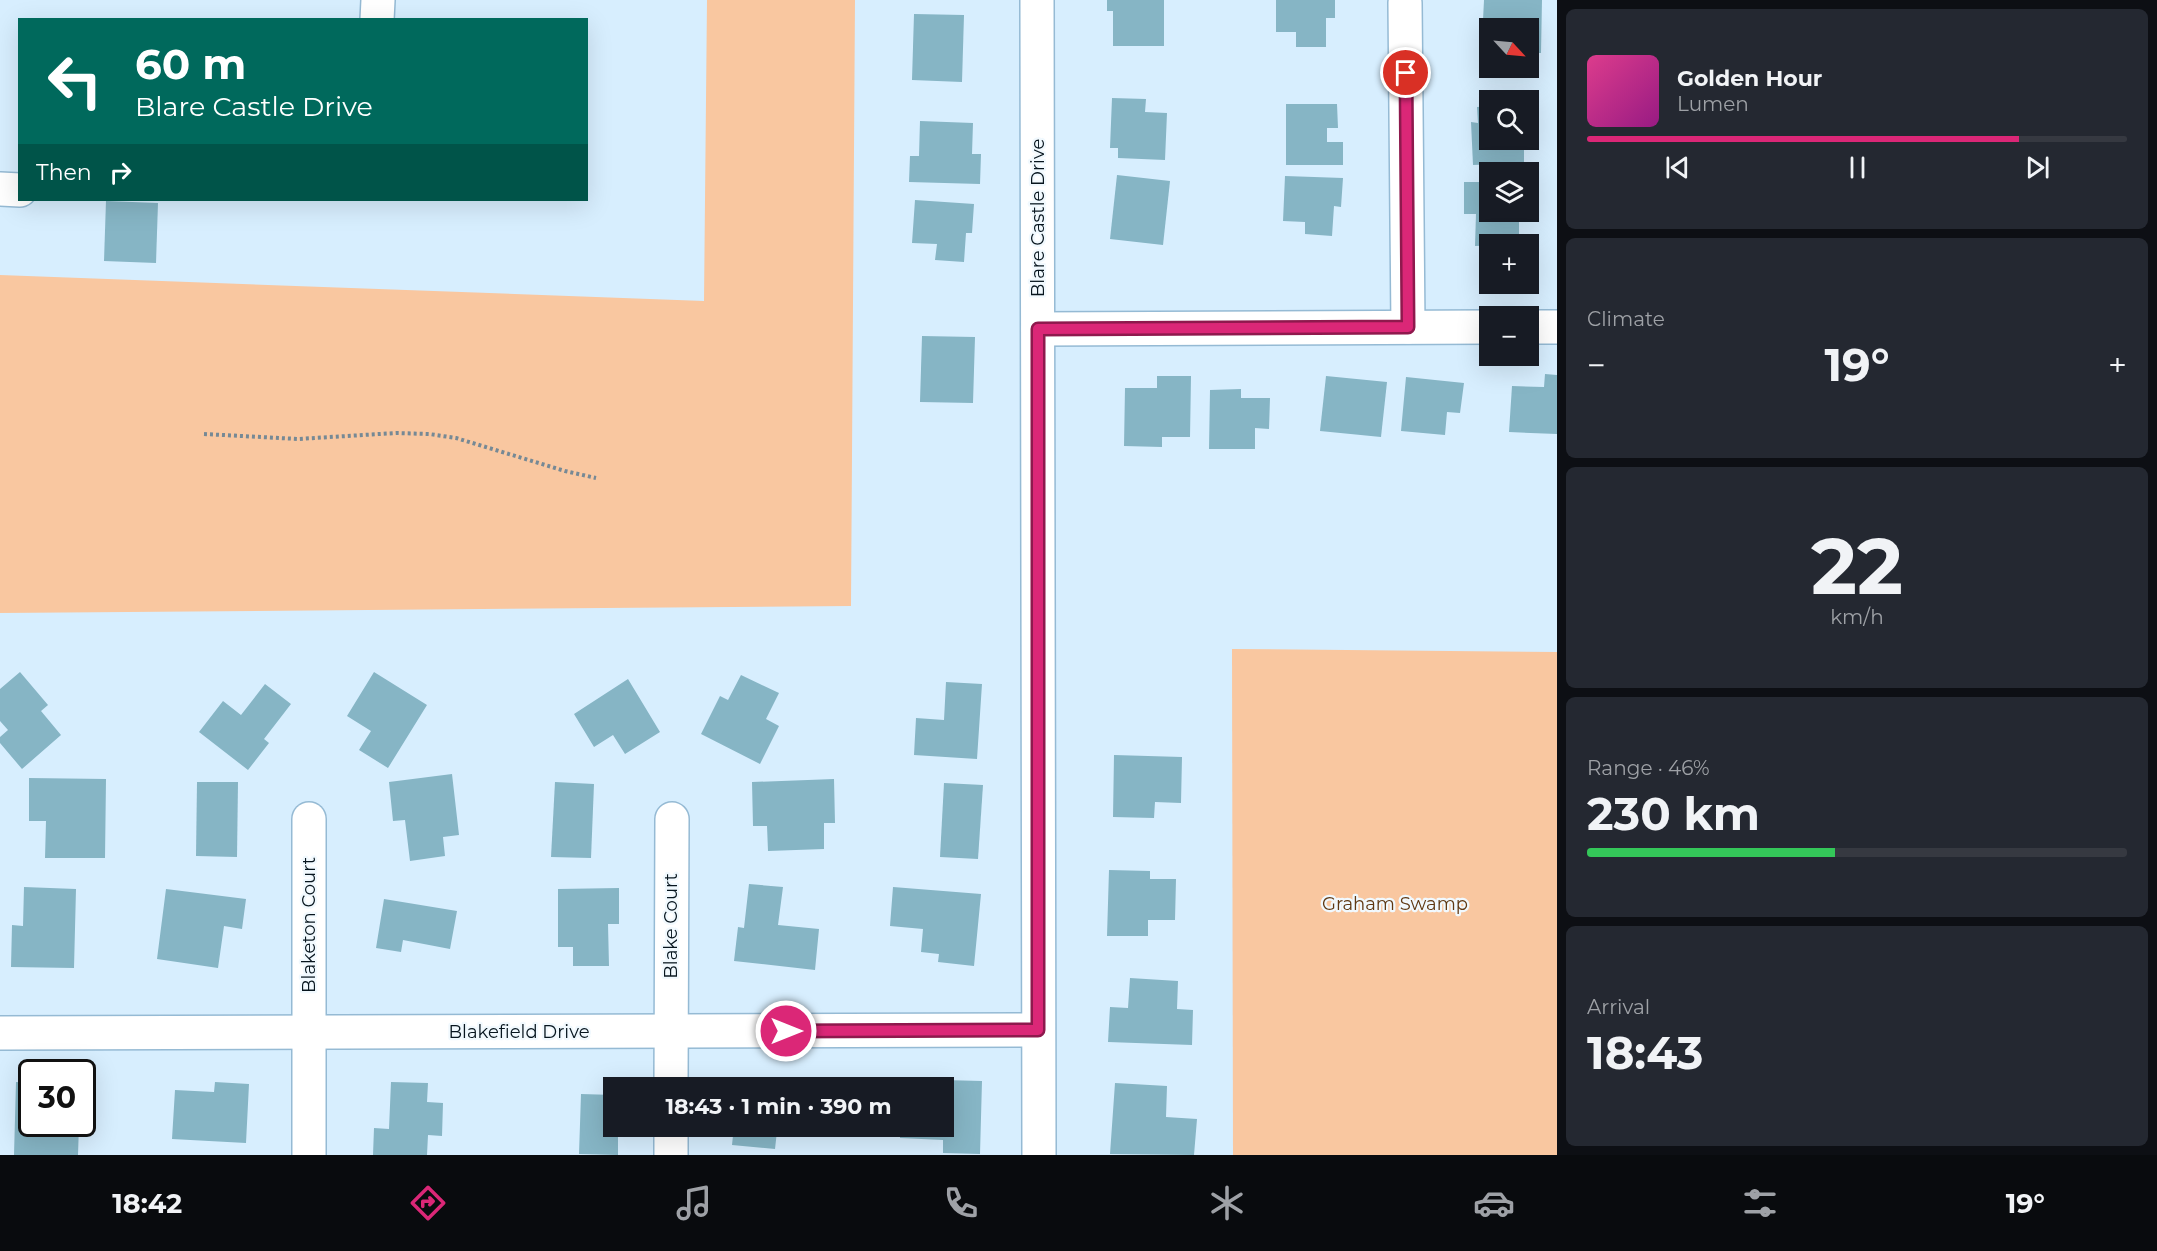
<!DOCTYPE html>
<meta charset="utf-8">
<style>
:root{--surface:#171b24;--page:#242831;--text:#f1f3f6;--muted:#9ea1a6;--line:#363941;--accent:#db2777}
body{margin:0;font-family:Montserrat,sans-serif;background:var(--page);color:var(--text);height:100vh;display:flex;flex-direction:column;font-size:22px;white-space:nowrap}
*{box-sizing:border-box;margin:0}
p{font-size:20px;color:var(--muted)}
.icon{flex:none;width:33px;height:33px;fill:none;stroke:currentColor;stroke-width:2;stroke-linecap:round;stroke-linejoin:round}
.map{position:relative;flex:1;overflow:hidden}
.sheet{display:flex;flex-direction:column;gap:9px;padding:9px;background:#0d0f14;width:600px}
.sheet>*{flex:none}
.banner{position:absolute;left:18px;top:18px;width:570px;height:183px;border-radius:0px;box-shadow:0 6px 24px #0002;background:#00695c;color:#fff;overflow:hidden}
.needle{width:39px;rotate:116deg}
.buttons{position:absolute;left:1479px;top:18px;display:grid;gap:12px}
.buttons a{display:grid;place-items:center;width:60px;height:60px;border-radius:0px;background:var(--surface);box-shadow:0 6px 24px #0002;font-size:30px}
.speed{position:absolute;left:18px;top:1059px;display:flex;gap:12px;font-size:30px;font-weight:700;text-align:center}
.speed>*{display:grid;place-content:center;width:78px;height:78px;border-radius:50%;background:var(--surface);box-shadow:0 6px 24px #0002;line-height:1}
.speed .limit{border:3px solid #111;border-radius:9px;background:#fff;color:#111}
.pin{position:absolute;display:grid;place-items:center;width:51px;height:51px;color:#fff;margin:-26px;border:3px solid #fff;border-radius:50%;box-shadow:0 2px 6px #0007}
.me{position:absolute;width:66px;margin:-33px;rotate:90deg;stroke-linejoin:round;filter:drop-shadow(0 0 4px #0008)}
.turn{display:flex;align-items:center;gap:21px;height:126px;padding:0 18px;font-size:27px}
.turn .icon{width:78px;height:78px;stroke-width:2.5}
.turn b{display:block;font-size:42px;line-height:51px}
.then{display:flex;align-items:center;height:57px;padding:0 18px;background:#0003;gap:12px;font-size:22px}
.big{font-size:45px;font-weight:700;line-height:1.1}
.sheet .tile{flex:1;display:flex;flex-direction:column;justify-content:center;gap:9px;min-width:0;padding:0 21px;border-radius:9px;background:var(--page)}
.sheet .dial{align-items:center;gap:0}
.dial b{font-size:78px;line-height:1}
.song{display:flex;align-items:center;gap:18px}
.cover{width:72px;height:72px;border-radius:9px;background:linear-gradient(135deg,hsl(330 70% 55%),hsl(310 70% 35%))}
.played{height:6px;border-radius:3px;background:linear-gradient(90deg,var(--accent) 80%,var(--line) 80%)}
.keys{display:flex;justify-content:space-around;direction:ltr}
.heat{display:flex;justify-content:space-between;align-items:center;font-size:33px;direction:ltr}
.charge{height:9px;border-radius:4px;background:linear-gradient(90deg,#34c759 46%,var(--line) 0)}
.trip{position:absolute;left:603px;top:1077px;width:351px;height:60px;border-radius:0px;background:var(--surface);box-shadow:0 6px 24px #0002;font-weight:700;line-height:60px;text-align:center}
.menu{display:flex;height:96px;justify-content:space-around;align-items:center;background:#090b0e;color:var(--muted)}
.menu .icon{width:42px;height:42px}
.menu .current{color:var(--accent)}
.menu b{font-size:27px;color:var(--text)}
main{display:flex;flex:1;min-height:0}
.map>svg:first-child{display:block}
.green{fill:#f9c7a0}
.building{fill:#86b5c5}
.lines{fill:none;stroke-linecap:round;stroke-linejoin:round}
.minor-casing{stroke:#95bad4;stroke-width:36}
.path{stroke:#768995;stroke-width:4;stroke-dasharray:3 3;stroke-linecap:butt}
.minor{stroke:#fff;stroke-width:33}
.route-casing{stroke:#8e194d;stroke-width:15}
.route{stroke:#db2777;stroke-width:10}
.labels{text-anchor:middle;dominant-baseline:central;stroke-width:4.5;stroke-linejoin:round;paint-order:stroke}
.street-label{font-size:18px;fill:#07151e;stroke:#f1f9fe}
.park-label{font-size:18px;fill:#603812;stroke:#f1f9fe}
</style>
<main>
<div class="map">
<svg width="1557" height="1155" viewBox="0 0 1557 1155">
<rect width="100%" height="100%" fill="#d7eefe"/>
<g class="green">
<polygon points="707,0 855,0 851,606 0,613 0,275 704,301"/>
<polygon points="1232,649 1557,652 1557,1155 1233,1155"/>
</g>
<g class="building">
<polygon points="1107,0 1164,0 1164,46 1113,46 1113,11 1107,11"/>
<polygon points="1276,0 1335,0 1335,18 1326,18 1326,47 1296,47 1296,32 1276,32"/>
<polygon points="1484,0 1542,0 1541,53 1528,53 1528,28 1494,28 1495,20 1483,20"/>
<polygon points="914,14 964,15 962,82 912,80"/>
<polygon points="1112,98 1146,99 1145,112 1167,113 1165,160 1118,158 1118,148 1110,148"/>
<polygon points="1286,104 1337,104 1338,128 1327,128 1327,142 1343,142 1343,165 1286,165"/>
<polygon points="1490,106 1490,140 1524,140 1524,163 1473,165 1471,122 1478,123 1477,107"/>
<polygon points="920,121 973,123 972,154 981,154 980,184 909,182 910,156 919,156"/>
<polygon points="1117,175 1170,181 1163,245 1110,239"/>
<polygon points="1285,176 1343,178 1341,207 1334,206 1332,236 1305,234 1305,222 1283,221"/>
<polygon points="1464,182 1490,182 1490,212 1525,212 1525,218 1519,219 1519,244 1475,246 1476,214 1464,214"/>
<polygon points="915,200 974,204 972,233 966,233 964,262 935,260 937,244 912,243"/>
<polygon points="106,201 158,203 156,263 104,261"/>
<polygon points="922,336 975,337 973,403 920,402"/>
<polygon points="1545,374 1557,375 1557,434 1509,432 1512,386 1544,387"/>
<polygon points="1157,376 1191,376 1190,437 1162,437 1162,447 1124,446 1125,388 1157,388"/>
<polygon points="1326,376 1387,382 1381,437 1320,431"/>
<polygon points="1406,377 1464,383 1460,413 1447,412 1445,435 1401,431"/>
<polygon points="1241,389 1241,398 1270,398 1269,429 1255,428 1255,449 1209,449 1210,390"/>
<polygon points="20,672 48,705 41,711 61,735 22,769 0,743 0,737 8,730 0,721 0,689"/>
<polygon points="374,672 427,705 388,768 359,750 371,731 347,716"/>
<polygon points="741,675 779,693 766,719 779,726 760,764 701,734 720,696 728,700"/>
<polygon points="628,679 660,732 625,754 613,735 594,747 574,714"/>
<polygon points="946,682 982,684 977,759 914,755 916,718 944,720"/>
<polygon points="265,684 291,704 264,739 269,743 248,770 199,732 223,701 241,715"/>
<polygon points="1114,755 1182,757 1181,803 1155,802 1154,818 1113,817"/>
<polygon points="452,774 459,835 443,837 445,856 410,861 405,820 393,821 389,782"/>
<polygon points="29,778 106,779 105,858 45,858 46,821 29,821"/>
<polygon points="834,779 835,823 824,823 824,849 768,851 767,826 753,826 752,782"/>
<polygon points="197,782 238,782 237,857 196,856"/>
<polygon points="555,782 594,784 591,858 551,857"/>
<polygon points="944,783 983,785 978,859 940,857"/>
<polygon points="1109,870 1150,871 1150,879 1176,879 1175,920 1148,920 1148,936 1107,936"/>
<polygon points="749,884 783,887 778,925 819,929 815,970 734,961 738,927 744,928"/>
<polygon points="24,887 76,889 74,968 11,967 12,925 23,926"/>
<polygon points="893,887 981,894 974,966 938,962 939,954 921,952 923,929 890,926"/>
<polygon points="619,888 619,924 608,924 609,966 573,966 573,947 558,947 558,889"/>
<polygon points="166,889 246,899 242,929 224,926 218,968 157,959"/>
<polygon points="384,899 457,911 450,949 403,940 401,952 376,948"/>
<polygon points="1130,978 1178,981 1177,1009 1193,1010 1192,1045 1108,1042 1110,1007 1128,1008"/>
<polygon points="943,1080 982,1081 980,1154 943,1153 943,1140 900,1138 900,1126 944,1126"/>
<polygon points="16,1082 32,1083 32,1124 79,1124 78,1155 14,1155"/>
<polygon points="215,1082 249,1084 246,1143 172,1139 175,1090 214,1092"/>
<polygon points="391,1082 428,1083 427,1102 443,1103 442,1136 428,1135 427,1155 373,1155 374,1128 389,1129"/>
<polygon points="1115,1083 1167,1086 1166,1117 1197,1119 1194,1155 1110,1154"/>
<polygon points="581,1094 614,1095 614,1126 618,1126 618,1155 579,1154"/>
<polygon points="734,1126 801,1126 800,1133 777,1131 775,1149 732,1145"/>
</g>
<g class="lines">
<g class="minor-casing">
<g id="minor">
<polyline points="1037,0 1039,1155"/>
<polyline points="1405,3 1408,327"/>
<polyline points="377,20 378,0"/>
<polyline points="0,189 20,190"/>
<polyline points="1528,327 1557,327"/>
<polyline points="1038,329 1490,327"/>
<polyline points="309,819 309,1155"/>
<polyline points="0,1033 1038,1030"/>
<polyline points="671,1088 672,819"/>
<polyline points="671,1126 671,1155"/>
</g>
</g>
<polyline class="path" points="204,434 298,439 396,433 429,434 456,438 565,471 596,478"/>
<use href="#minor" class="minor"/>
</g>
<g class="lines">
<g class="route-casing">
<polyline id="route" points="786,1031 1038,1030 1038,329 1408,327 1406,73"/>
</g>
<use href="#route" class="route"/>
</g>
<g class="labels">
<g class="street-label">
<text transform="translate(1038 218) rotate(-90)">Blare Castle Drive</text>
<text transform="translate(309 925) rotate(-90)">Blaketon Court</text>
<text transform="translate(671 926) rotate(-90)">Blake Court</text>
<text x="519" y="1032">Blakefield Drive</text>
</g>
<g class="park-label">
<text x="1395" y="904">Graham Swamp</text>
</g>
</g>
</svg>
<div class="buttons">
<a><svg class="needle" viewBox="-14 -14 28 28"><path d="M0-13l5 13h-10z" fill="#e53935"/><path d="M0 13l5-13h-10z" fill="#9ea1a6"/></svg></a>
<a><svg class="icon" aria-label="search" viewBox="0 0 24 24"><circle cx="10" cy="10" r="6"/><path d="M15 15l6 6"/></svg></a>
<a><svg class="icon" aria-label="layers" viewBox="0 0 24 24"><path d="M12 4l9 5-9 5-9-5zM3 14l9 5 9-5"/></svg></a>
<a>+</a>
<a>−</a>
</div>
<div class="speed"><div class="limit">30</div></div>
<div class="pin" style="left:1406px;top:73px;background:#d93025"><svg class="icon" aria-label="arrive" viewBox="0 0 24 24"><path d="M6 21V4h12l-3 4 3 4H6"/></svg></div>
<svg class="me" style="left:786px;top:1031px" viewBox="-20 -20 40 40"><circle r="17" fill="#db2777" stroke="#fff" stroke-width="3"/><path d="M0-11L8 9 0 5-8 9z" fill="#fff"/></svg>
<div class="trip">18:43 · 1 min · 390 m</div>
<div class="banner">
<div class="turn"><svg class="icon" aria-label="left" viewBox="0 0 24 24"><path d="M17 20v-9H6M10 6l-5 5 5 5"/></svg><div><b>60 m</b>Blare Castle Drive</div></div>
<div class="then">Then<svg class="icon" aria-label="right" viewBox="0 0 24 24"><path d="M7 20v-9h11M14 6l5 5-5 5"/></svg></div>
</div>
</div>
<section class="sheet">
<div class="tile">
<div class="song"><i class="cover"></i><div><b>Golden Hour</b><p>Lumen</p></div></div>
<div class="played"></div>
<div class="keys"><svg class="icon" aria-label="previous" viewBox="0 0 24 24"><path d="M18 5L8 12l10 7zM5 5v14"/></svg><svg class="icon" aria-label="pause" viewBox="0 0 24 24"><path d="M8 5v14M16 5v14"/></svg><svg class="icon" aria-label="next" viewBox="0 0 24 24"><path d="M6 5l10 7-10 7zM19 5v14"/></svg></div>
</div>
<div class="tile"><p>Climate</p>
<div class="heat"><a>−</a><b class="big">19°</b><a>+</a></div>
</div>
<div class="tile dial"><b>22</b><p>km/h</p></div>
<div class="tile"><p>Range · 46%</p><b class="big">230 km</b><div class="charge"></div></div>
<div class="tile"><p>Arrival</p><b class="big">18:43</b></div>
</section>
</main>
<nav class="menu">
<b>18:42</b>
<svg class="icon current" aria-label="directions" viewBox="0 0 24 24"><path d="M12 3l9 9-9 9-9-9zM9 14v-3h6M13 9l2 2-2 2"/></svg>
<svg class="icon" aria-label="music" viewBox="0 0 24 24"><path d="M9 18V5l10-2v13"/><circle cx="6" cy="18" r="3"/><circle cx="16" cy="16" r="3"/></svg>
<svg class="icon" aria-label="phone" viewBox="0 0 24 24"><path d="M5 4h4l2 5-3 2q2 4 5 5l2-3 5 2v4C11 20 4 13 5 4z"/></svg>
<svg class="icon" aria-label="climate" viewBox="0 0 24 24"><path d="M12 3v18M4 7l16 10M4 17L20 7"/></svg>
<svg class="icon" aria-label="car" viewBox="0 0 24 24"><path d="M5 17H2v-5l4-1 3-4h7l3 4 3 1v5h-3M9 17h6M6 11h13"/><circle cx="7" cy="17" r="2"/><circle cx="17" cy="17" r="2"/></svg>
<svg class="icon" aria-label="filters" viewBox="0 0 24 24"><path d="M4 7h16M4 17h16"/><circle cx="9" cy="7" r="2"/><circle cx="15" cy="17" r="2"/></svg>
<b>19°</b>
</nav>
